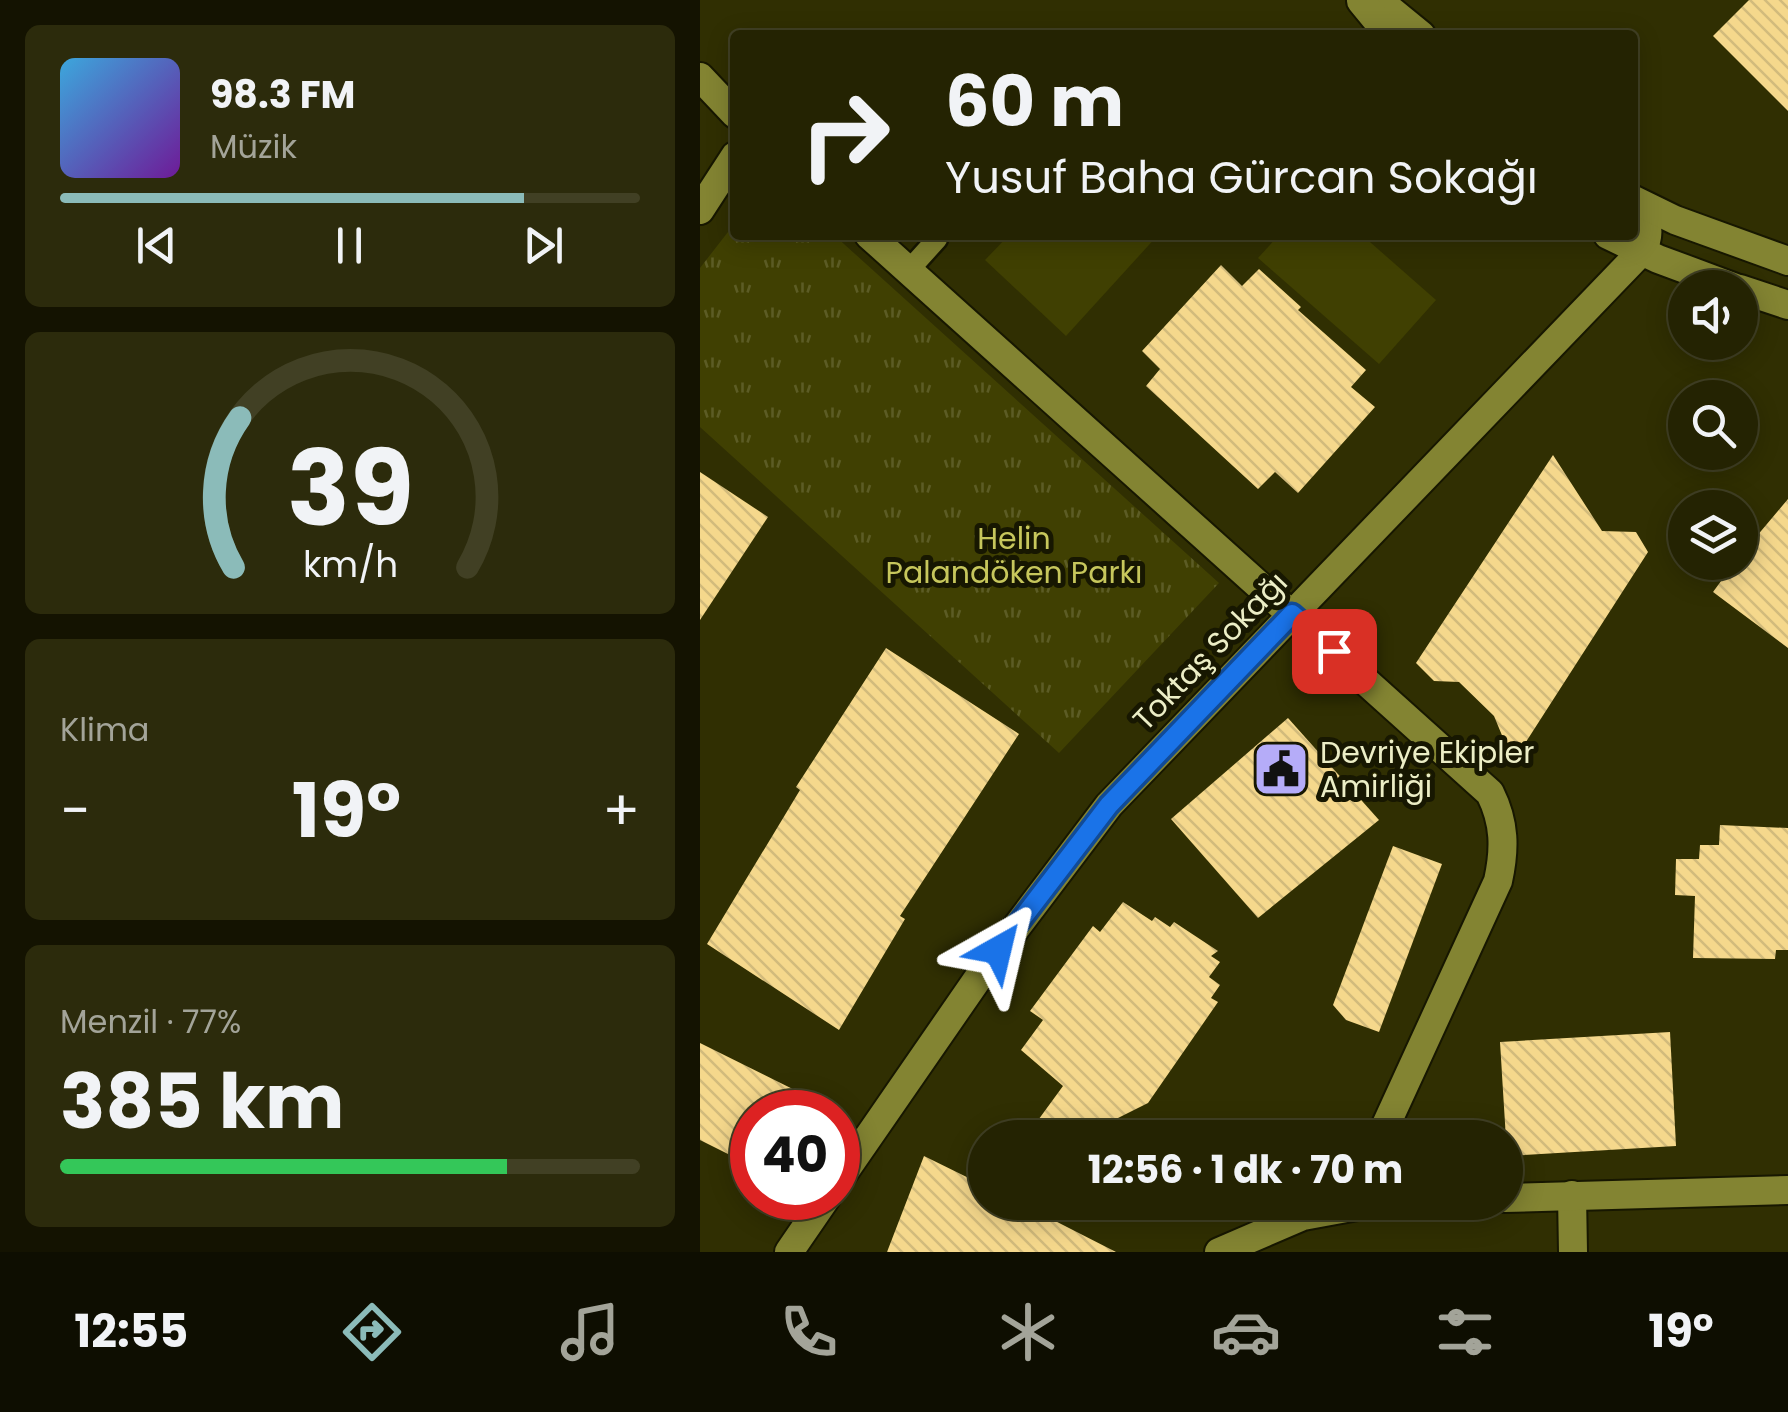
<!DOCTYPE html>
<html lang="tr">
<meta charset="utf-8">
<style>
:root{--surface:#242302;--page:#2c2b0c;--text:#f1f3f6;--muted:#a3a499;--line:#414024;--accent:#8bbbb9}
body{margin:0;font-family:Poppins,sans-serif;background:var(--page);color:var(--text);height:100vh;display:flex;flex-direction:column;font-size:38px;white-space:nowrap}
*{box-sizing:border-box;margin:0}
p{font-size:32px;color:var(--muted)}
.icon{flex:none;width:55px;height:55px;fill:none;stroke:currentColor;stroke-width:2;stroke-linecap:round;stroke-linejoin:round}
.map{position:relative;flex:1;overflow:hidden}
.drawer{display:flex;flex-direction:column;gap:25px;padding:25px;background:#141301;width:700px}
.drawer>*{flex:none}
.banner{position:absolute;left:30px;top:30px;width:908px;height:210px;border-radius:10px;box-shadow:0 5px 25px #0003,0 0 0 2px var(--line);background:#242302;color:var(--text);overflow:hidden}
.tools{position:absolute;left:968px;top:270px;display:grid;gap:20px}
.tools a{display:grid;place-items:center;width:90px;height:90px;border-radius:50%;background:var(--surface);box-shadow:0 5px 25px #0003,0 0 0 2px var(--line);font-size:50px}
.speed{position:absolute;left:30px;top:1090px;display:flex;gap:20px;font-size:50px;font-weight:700;text-align:center}
.speed>*{display:grid;place-content:center;width:130px;height:130px;border-radius:50%;background:var(--surface);box-shadow:0 5px 25px #0003,0 0 0 2px var(--line);line-height:1}
.speed .limit{border:15px solid #d22;background:#fff;color:#111}
.pin{position:absolute;display:grid;place-items:center;width:85px;height:85px;color:#fff;margin:-42px;border-radius:20px;box-shadow:0 5px 15px #0006}
.me{position:absolute;width:110px;margin:-55px;rotate:37deg;stroke-linejoin:round;filter:drop-shadow(0 0 8px #0008)}
.turn{display:flex;align-items:center;gap:35px;height:210px;padding:0 50px;font-size:45px}
.turn .icon{width:130px;height:130px;stroke-width:2.5}
.turn b{display:block;font-size:70px;line-height:85px}
.big{font-size:75px;font-weight:700;line-height:1.1}
.drawer .tile{flex:1;display:flex;flex-direction:column;justify-content:center;gap:15px;min-width:0;padding:0 35px;border-radius:15px;background:var(--page)}
.drawer .dial{align-items:center;gap:0}
.dial svg{height:260px;overflow:visible;fill:none;stroke:var(--line);stroke-width:7;stroke-linecap:round;text-anchor:middle}
.dial text{fill:var(--text);stroke:none}
.song{display:flex;align-items:center;gap:30px}
.cover{width:120px;height:120px;border-radius:15px;background:linear-gradient(135deg,hsl(200 70% 55%),hsl(280 70% 35%))}
.played{height:10px;border-radius:5px;background:linear-gradient(90deg,var(--accent) 80%,var(--line) 80%)}
.keys{display:flex;justify-content:space-around;direction:ltr}
.heat{display:flex;justify-content:space-between;align-items:center;font-size:55px;direction:ltr}
.charge{height:15px;border-radius:8px;background:linear-gradient(90deg,#34c759 77%,var(--line) 0)}
.trip{position:absolute;left:268px;top:1120px;width:555px;height:100px;border-radius:50px;background:var(--surface);box-shadow:0 5px 25px #0003,0 0 0 2px var(--line);font-weight:700;line-height:100px;text-align:center}
.dock{display:flex;height:160px;justify-content:space-around;align-items:center;background:#0e0e01;color:var(--muted)}
.dock .icon{width:70px;height:70px}
.dock .selected{color:var(--accent)}
.dock b{font-size:45px;color:var(--text)}
main{display:flex;flex:1;min-height:0}
.map>svg:first-child{display:block}
.green{fill:#404002}
.park{fill:url(#park-tufts)}
.building{fill:url(#building-back-hatch)}
.lines{fill:none;stroke-linecap:round;stroke-linejoin:round}
.service-casing{stroke:#171701;stroke-width:25}
.minor-casing{stroke:#171701;stroke-width:32}
.tertiary-casing{stroke:#171701;stroke-width:32}
.secondary-casing{stroke:#171701;stroke-width:32}
.service{stroke:#838432;stroke-width:20}
.minor{stroke:#838432;stroke-width:28}
.tertiary{stroke:#838432;stroke-width:28}
.secondary{stroke:#838432;stroke-width:28}
.route-casing{stroke:#114b97;stroke-width:25}
.route{stroke:#1a73e8;stroke-width:18}
.labels{text-anchor:middle;dominant-baseline:central;stroke-width:10;stroke-linejoin:round;paint-order:stroke}
.park-label{font-size:30px;fill:#c7c75c;stroke:#171701}
.street-label{font-size:30px;fill:#eceec6;stroke:#171701}
.poi-label{font-size:30px;fill:#eceec6;stroke:#171701;text-anchor:start}
</style>
<main>
<section class="drawer">
<div class="tile">
<div class="song"><i class="cover"></i><div><b>98.3 FM</b><p>Müzik</p></div></div>
<div class="played"></div>
<div class="keys"><svg class="icon" aria-label="previous" viewBox="0 0 24 24"><path d="M18 5L8 12l10 7zM5 5v14"/></svg><svg class="icon" aria-label="pause" viewBox="0 0 24 24"><path d="M8 5v14M16 5v14"/></svg><svg class="icon" aria-label="next" viewBox="0 0 24 24"><path d="M6 5l10 7-10 7zM19 5v14"/></svg></div>
</div>
<div class="tile dial"><svg viewBox="0 0 100 80">
<path d="M14 69A42 42 0 1 1 86 69"/>
<path d="M14 69A42 42 0 0 1 16 23" stroke="#8bbbb9"/>
<text x="50" y="56" font-size="32" font-weight="700">39</text>
<text x="50" y="72" font-size="11">km/h</text>
</svg></div>
<div class="tile"><p>Klima</p>
<div class="heat"><a>−</a><b class="big">19°</b><a>+</a></div>
</div>
<div class="tile"><p>Menzil · 77%</p><b class="big">385 km</b><div class="charge"></div></div>
</section>
<div class="map">
<svg width="1088" height="1252" viewBox="0 0 1088 1252">
<defs>
<pattern id="park-tufts" width="24" height="20" patternUnits="userSpaceOnUse" patternTransform="scale(2.5)"><rect width="24" height="20" fill="#404002"/><path d="M3 7l-1-3M5 7V3M7 7l1-3M15 17l-1-3M17 17v-4M19 17l1-3" fill="none" stroke="#5c5c25"/></pattern>
<pattern id="building-back-hatch" width="6" height="6" patternUnits="userSpaceOnUse" patternTransform="scale(2.5)"><rect width="6" height="6" fill="#f5d88c"/><path d="M-1 5l2 2M0 0l6 6M5-1l2 2" fill="none" stroke="#d2bb7c"/></pattern>
</defs>
<rect width="100%" height="100%" fill="#302f02"/>
<g class="green">
<polygon points="309,235 458,235 366,336 285,260"/>
<polygon points="579,235 662,235 736,300 679,364 558,258"/>
</g>
<polygon class="park" points="35,223 35,235 134,235 519,583 359,753 0,427 0,268"/>
<g class="building">
<polygon points="1049,0 1088,0 1088,111 1013,36"/>
<polygon points="521,265 542,286 559,269 601,307 598,310 666,370 651,387 675,407 598,493 575,472 558,489 446,386 460,369 442,351"/>
<polygon points="853,455 902,531 936,532 948,552 813,762 794,716 759,682 734,681 716,663"/>
<polygon points="0,472 68,517 0,620"/>
<polygon points="1088,499 1088,648 1013,592 1035,562 1040,562 1040,556"/>
<polygon points="186,648 319,734 200,916 205,919 139,1030 7,944 100,790 96,787"/>
<polygon points="588,718 679,820 558,918 471,819"/>
<polygon points="1020,825 1088,828 1088,950 1076,950 1075,959 993,958 995,896 975,895 976,859 999,859 1000,845 1019,845"/>
<polygon points="693,846 742,864 679,1032 646,1020 633,1005"/>
<polygon points="423,902 452,921 455,917 470,927 474,922 518,951 511,956 520,962 509,977 520,985 511,998 518,1002 448,1103 414,1120 401,1138 325,1138 363,1086 321,1050 343,1020 330,1011 393,926 400,932"/>
<polygon points="970,1032 976,1146 807,1156 800,1042"/>
<polygon points="0,1043 139,1112 52,1112 52,1166 0,1140"/>
<polygon points="224,1156 285,1186 285,1202 318,1202 416,1252 187,1252"/>
</g>
<g class="lines">
<g class="service-casing">
<polyline id="service" points="209,270 237,239"/>
</g>
<g class="minor-casing">
<g id="minor">
<polyline points="0,77 35,114"/>
<path d="M 932,202 C 947,216 953,233 941,252"/>
<polyline points="0,210 35,156"/>
<path d="M 169,235 L 790,793 C 805,823 805,849 798,881 L 680,1138"/>
<polyline points="872,1195 873,1252"/>
<polyline points="805,1198 1088,1190"/>
<polyline points="519,1252 603,1216 679,1202"/>
</g>
</g>
<g class="tertiary-casing">
<g id="tertiary">
<polyline points="138,1181 281,974 409,805 941,252"/>
<polyline points="89,1252 126,1198"/>
</g>
</g>
<g class="secondary-casing">
<g id="secondary">
<polyline points="678,0 721,35"/>
<polyline points="661,1 689,35"/>
<polyline points="932,199 975,220 1088,261"/>
<polyline points="908,235 958,259 1036,288"/>
<polyline points="1040,289 1088,305"/>
</g>
</g>
<use href="#service" class="service"/>
<use href="#minor" class="minor"/>
<use href="#tertiary" class="tertiary"/>
<use href="#secondary" class="secondary"/>
</g>
<g class="lines">
<g class="route-casing">
<polyline id="route" points="298,950 409,805 592,614 634,651"/>
</g>
<use href="#route" class="route"/>
</g>
<defs>
<g id="civic-square" transform="scale(2.875)"><rect x="-9" y="-9" width="18" height="18" rx="4" fill="#b5acf8" stroke="#171701"/><path d="M-.6-6.5H3V-4.5H.6V-3L4-1V1h2V6H-6V1h2V-1L-.6-3ZM-1.2 2.5V6h2.4V2.5Z" fill="#111"/></g>
</defs>
<g fill-rule="evenodd">
<use href="#civic-square" x="581" y="769"/>
</g>
<g class="labels">
<g class="park-label">
<text x="314" y="538">Helin<tspan x="314" dy="34">Palandöken Parkı</tspan></text>
</g>
<g class="street-label">
<text transform="translate(510 651) rotate(-46)">Toktaş Sokağı</text>
</g>
<g class="poi-label">
<text x="620" y="752">Devriye Ekipler<tspan x="620" dy="34">Amirliği</tspan></text>
</g>
</g>
</svg>
<div class="tools">
<a><svg class="icon" aria-label="sound" viewBox="0 0 24 24"><path d="M4 9h4l5-4v14l-5-4H4zM17 9q2 3 0 6"/></svg></a>
<a><svg class="icon" aria-label="search" viewBox="0 0 24 24"><circle cx="10" cy="10" r="6"/><path d="M15 15l6 6"/></svg></a>
<a><svg class="icon" aria-label="layers" viewBox="0 0 24 24"><path d="M12 4l9 5-9 5-9-5zM3 14l9 5 9-5"/></svg></a>
</div>
<div class="speed"><div class="limit">40</div></div>
<div class="pin" style="left:634px;top:651px;background:#d93025"><svg class="icon" aria-label="arrive" viewBox="0 0 24 24"><path d="M6 21V4h12l-3 4 3 4H6"/></svg></div>
<svg class="me" style="left:298px;top:950px" viewBox="-20 -20 40 40"><path d="M0-17L14 15 0 8-14 15z" fill="#1a73e8" stroke="#fff" stroke-width="4"/></svg>
<div class="trip">12:56 · 1 dk · 70 m</div>
<div class="banner">
<div class="turn"><svg class="icon" aria-label="right" viewBox="0 0 24 24"><path d="M7 20v-9h11M14 6l5 5-5 5"/></svg><div><b>60 m</b>Yusuf Baha Gürcan Sokağı</div></div>
</div>
</div>
</main>
<nav class="dock">
<b>12:55</b>
<svg class="icon selected" aria-label="directions" viewBox="0 0 24 24"><path d="M12 3l9 9-9 9-9-9zM9 14v-3h6M13 9l2 2-2 2"/></svg>
<svg class="icon" aria-label="music" viewBox="0 0 24 24"><path d="M9 18V5l10-2v13"/><circle cx="6" cy="18" r="3"/><circle cx="16" cy="16" r="3"/></svg>
<svg class="icon" aria-label="phone" viewBox="0 0 24 24"><path d="M5 4h4l2 5-3 2q2 4 5 5l2-3 5 2v4C11 20 4 13 5 4z"/></svg>
<svg class="icon" aria-label="climate" viewBox="0 0 24 24"><path d="M12 3v18M4 7l16 10M4 17L20 7"/></svg>
<svg class="icon" aria-label="car" viewBox="0 0 24 24"><path d="M5 17H2v-5l4-1 3-4h7l3 4 3 1v5h-3M9 17h6M6 11h13"/><circle cx="7" cy="17" r="2"/><circle cx="17" cy="17" r="2"/></svg>
<svg class="icon" aria-label="filters" viewBox="0 0 24 24"><path d="M4 7h16M4 17h16"/><circle cx="9" cy="7" r="2"/><circle cx="15" cy="17" r="2"/></svg>
<b>19°</b>
</nav>
